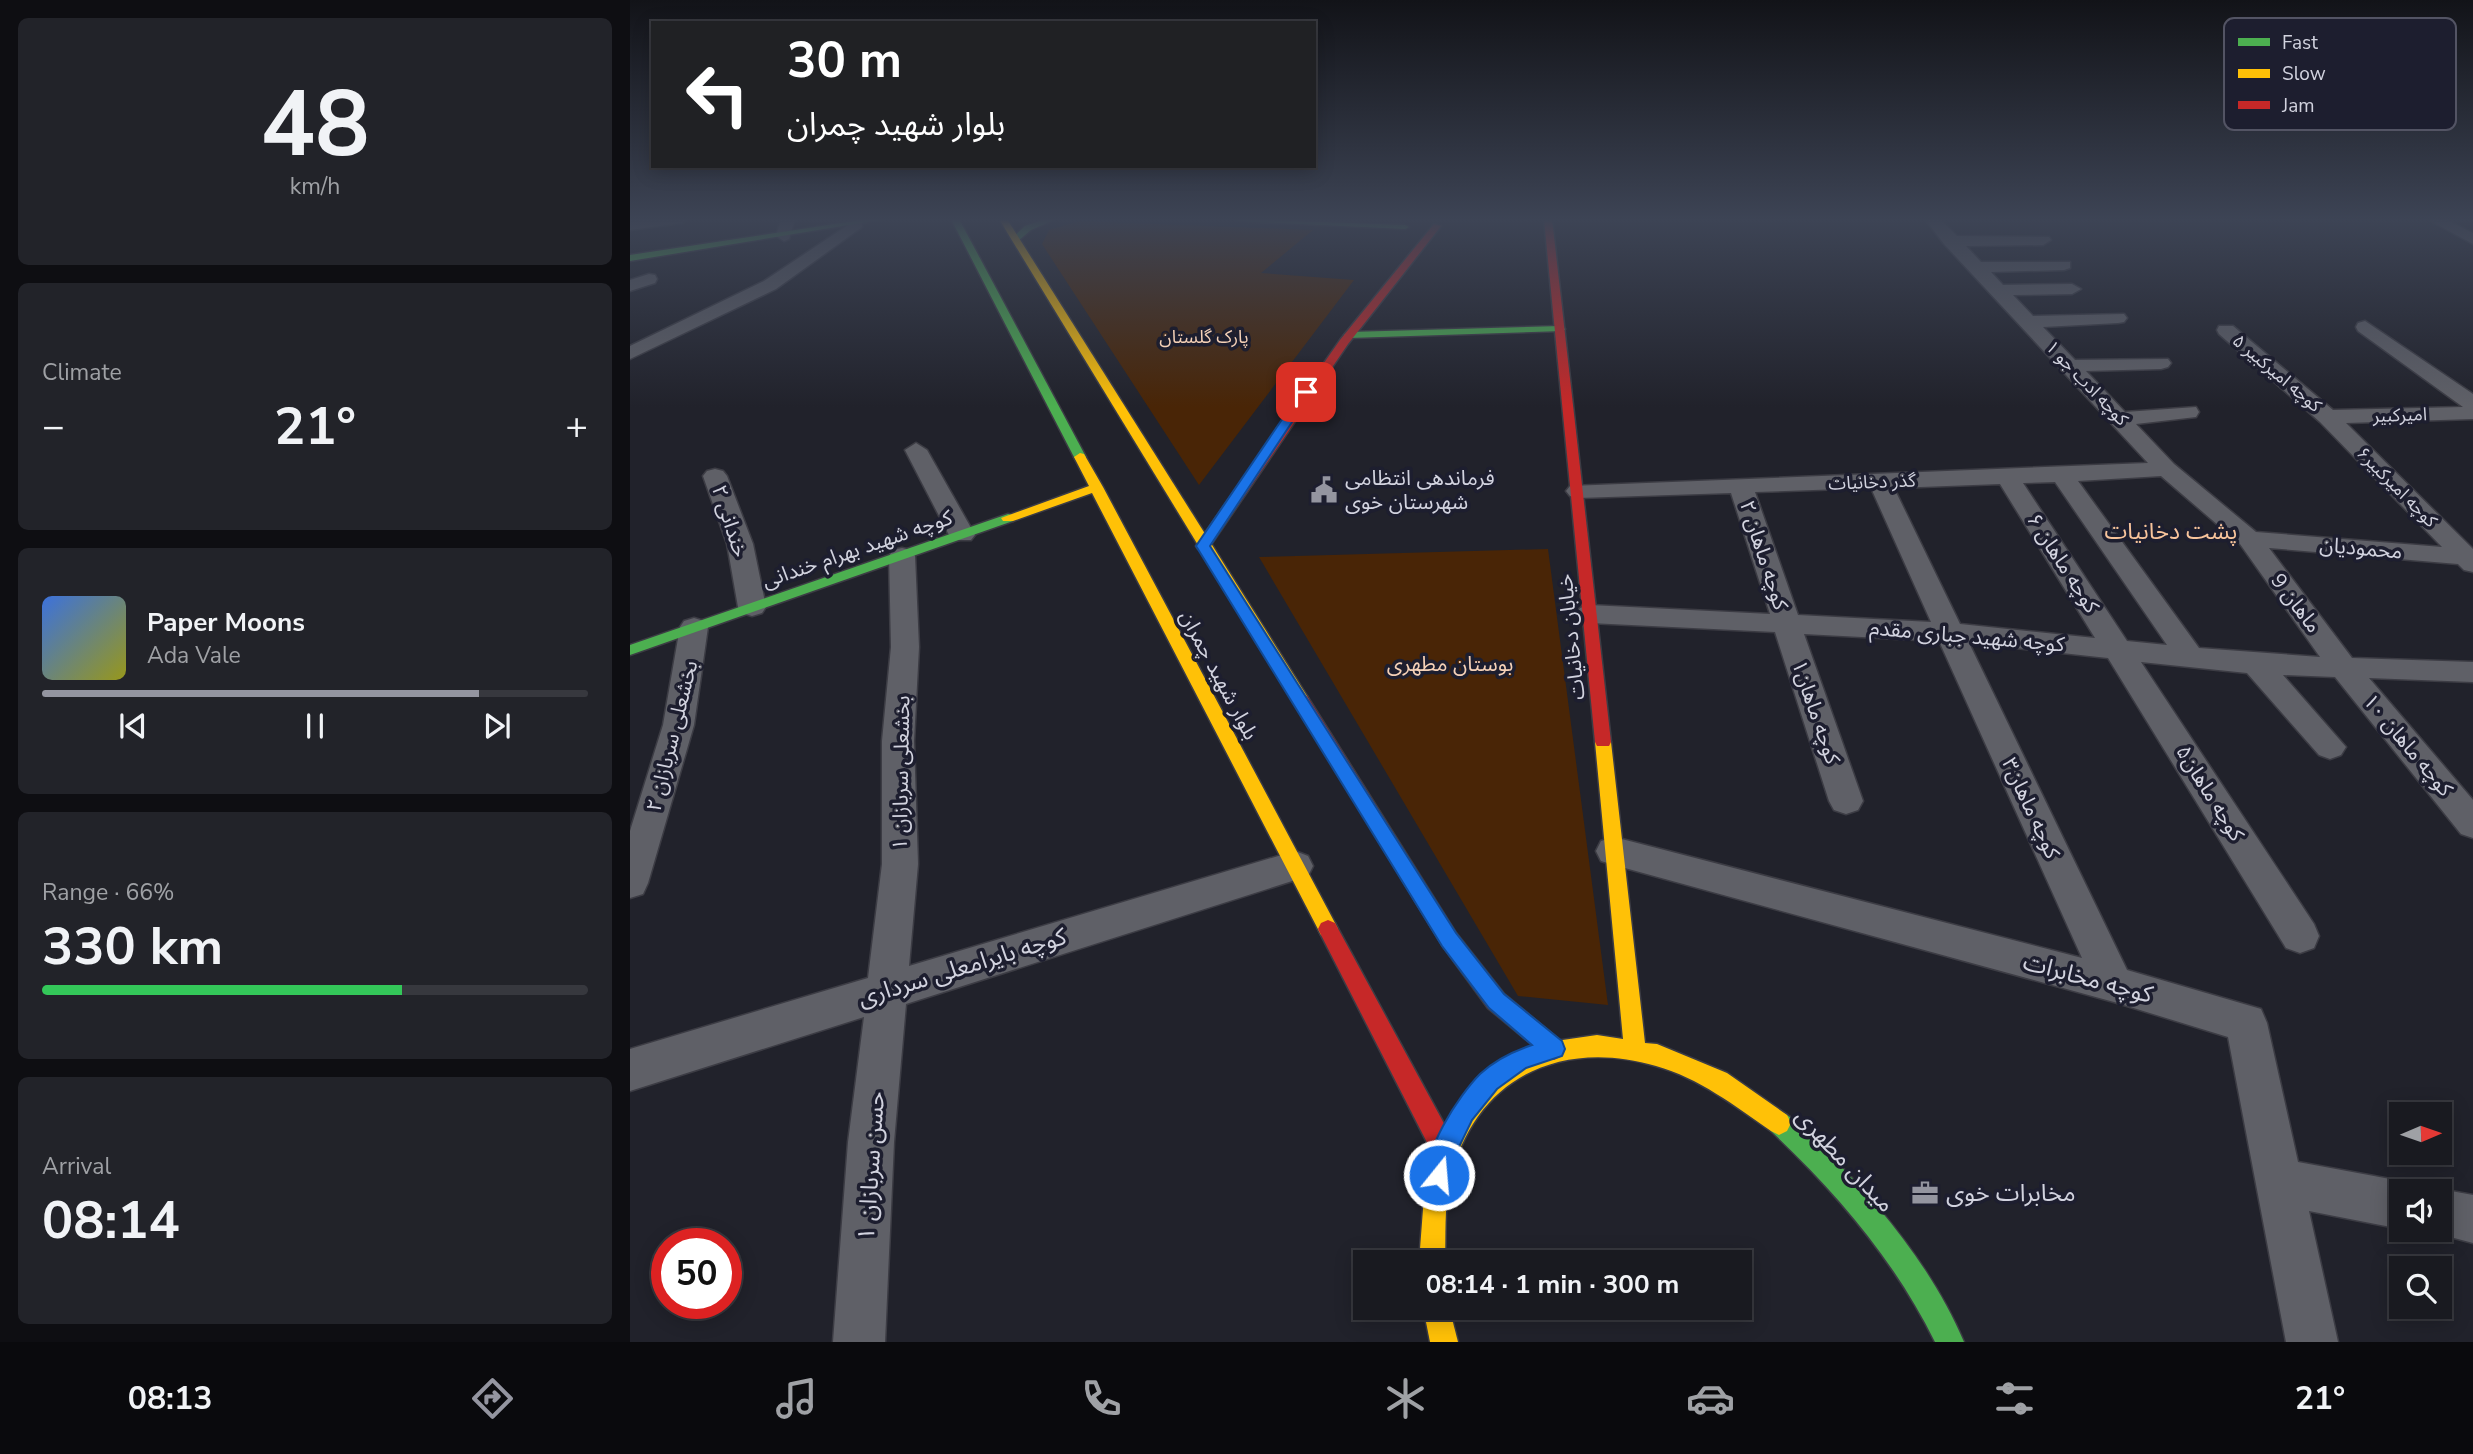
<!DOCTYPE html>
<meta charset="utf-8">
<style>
:root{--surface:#191a20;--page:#222329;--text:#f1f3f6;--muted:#9fa1a5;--line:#37383e;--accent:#9495a0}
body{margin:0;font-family:"Nunito Sans","Noto Sans Arabic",sans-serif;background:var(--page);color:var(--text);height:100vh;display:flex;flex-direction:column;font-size:26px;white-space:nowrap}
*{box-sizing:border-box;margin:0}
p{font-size:23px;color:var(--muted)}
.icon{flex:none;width:38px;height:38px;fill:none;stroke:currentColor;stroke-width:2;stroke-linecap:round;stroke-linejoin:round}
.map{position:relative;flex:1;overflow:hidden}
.side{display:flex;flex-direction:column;gap:18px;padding:18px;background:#0e0e12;width:630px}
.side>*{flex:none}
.guide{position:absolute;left:21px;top:21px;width:665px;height:147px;border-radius:0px;box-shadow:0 4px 18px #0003,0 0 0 2px var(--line);background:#202124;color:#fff;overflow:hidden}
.needle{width:46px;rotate:88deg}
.controls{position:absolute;left:1759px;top:1102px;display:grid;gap:14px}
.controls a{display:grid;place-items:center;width:63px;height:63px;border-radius:0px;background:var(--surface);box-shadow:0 4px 18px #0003,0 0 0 2px var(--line);font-size:35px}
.speed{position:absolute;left:21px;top:1228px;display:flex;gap:14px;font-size:35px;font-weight:700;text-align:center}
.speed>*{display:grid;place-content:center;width:91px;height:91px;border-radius:50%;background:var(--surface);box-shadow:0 4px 18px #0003,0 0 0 2px var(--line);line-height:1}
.speed .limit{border:10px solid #d22;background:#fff;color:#111}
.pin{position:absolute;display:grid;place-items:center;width:60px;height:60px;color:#fff;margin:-30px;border-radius:14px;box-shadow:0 4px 10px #0006}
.me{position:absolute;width:77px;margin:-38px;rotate:17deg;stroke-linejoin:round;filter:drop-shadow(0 0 5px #0008)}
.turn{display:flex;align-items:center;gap:24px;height:147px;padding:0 21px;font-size:32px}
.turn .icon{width:91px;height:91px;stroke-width:2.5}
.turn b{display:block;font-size:49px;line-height:60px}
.big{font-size:52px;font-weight:700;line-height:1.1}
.side .widget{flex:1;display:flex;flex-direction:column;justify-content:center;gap:10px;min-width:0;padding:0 24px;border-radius:10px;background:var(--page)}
.side .dial{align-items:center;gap:0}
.dial b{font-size:91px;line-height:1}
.song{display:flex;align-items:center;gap:21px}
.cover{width:84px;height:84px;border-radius:10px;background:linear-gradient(135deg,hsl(220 70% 55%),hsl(60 70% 35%))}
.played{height:7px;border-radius:4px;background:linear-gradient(90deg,var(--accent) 80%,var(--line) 80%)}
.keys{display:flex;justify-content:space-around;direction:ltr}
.heat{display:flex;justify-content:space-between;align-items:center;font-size:38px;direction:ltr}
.charge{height:10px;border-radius:5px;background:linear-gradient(90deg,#34c759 66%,var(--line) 0)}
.trip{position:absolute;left:723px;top:1250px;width:399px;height:70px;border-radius:0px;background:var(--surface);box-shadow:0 4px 18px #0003,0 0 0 2px var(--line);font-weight:700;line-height:70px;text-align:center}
.dock{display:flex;height:112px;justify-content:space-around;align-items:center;background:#0a0a0d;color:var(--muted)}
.dock .icon{width:49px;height:49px}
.dock .on{color:var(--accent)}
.dock b{font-size:32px;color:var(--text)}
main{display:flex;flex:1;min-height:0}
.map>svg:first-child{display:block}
.green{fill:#492506}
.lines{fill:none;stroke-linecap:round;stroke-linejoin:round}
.street-casing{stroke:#3c3c44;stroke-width:3}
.fast-casing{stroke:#3c3c44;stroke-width:3}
.slow-casing{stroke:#3c3c44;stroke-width:3}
.jam-casing{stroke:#3c3c44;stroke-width:3}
.street{fill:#5f6067;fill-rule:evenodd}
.fast{fill:#4caf50;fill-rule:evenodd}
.slow{fill:#ffc107;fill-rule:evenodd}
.jam{fill:#c62828;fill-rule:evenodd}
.route{fill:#1a73e8;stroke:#114b97;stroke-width:2}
.labels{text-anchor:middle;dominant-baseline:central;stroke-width:7;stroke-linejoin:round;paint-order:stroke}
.far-park-label{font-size:18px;fill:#f5d1b7;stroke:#1d1e2f}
.far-street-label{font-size:18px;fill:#d2d3df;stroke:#1d1e2f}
.poi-label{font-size:21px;fill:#d2d3df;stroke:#1d1e2f;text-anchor:start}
.street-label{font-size:21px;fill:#d2d3df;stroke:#1d1e2f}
.park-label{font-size:21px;fill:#f5d1b7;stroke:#1d1e2f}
.neighbourhood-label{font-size:23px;fill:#f8c49c;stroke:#1d1e2f}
.near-street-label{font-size:24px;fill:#d2d3df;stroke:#1d1e2f}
.near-poi-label{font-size:24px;fill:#d2d3df;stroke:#1d1e2f;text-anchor:start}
.key{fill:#1d1e2f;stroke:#535464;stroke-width:2}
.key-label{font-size:19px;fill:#d2d3df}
</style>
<main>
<section class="side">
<div class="widget dial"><b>48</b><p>km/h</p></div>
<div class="widget"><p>Climate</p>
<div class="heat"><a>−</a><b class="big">21°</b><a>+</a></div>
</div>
<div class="widget">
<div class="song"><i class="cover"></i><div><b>Paper Moons</b><p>Ada Vale</p></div></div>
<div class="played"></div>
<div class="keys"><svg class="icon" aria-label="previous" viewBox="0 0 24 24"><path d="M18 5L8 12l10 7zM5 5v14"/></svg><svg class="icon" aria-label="pause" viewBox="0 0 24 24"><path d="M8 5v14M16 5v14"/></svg><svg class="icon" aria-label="next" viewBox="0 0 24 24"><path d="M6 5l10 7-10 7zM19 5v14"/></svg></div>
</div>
<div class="widget"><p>Range · 66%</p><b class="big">330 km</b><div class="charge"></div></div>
<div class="widget"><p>Arrival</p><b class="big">08:14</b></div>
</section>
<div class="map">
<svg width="1843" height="1342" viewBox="0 0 1843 1342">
<rect width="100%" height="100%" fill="#21222b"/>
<g class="green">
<polygon points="449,221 683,230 631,273 724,280 569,485 412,244 419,230"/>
<polygon points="918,549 978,1005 888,996 629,557"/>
</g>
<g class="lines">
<g class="street-casing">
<g id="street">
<polygon points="15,219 59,219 52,223 0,230 0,220"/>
<polygon points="151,219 165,219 159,239 154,241 146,236"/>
<polygon points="227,219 232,221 232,227 146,289 0,359 0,346 134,281"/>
<path d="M 1295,219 L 1310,219 L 1327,236 L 1419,237 L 1421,240 L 1413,245 L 1336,246 L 1351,262 L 1440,262 L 1440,268 L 1434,270 L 1361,272 L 1373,285 L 1442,284 L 1451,289 L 1442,294 L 1383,295 L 1403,316 L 1494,314 L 1497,318 L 1494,322 L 1488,323 L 1413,327 L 1445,360 L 1538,359 L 1541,363 L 1538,367 L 1531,369 L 1456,371 L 1495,412 L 1566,407 L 1569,412 L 1566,417 L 1506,424 L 1544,464 L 1626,532 L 1812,547 L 1690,422 L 1589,334 L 1587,330 L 1589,326 L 1603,326 L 1703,410 L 1833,407 L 1728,331 L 1726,327 L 1728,323 L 1735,321 L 1843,394 L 1843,419 L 1716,423 L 1843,549 L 1843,572 L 1834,570 L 1828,564 L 1639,548 L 1722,658 L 1843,662 L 1843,682 L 1739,678 L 1843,800 L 1843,838 L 1831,834 L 1705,677 L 1653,675 L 1716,747 L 1711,755 L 1700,759 L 1689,755 L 1617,673 L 1511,662 L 1684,924 L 1689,936 L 1684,948 L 1670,953 L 1656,948 L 1478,658 L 1339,643 L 1497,970 L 1631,1009 L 1637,1023 L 1668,1162 L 1771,1181 L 1788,1188 L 1789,1192 L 1771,1192 L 1771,1229 L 1679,1211 L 1708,1342 L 1656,1342 L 1598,1037 L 1484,1002 L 984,865 L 971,861 L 966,851 L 971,841 L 984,837 L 1452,958 L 1309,641 L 1174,634 L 1233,801 L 1228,810 L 1216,814 L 1204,810 L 1199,801 L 1145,632 L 960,623 L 950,620 L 946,614 L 950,608 L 960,605 L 1140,614 L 1101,493 L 948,498 L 940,496 L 936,491 L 940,486 L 1518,463 L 1314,244 ZM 1531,476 L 1610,544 L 1690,657 L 1569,648 L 1448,481 ZM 1425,482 L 1537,645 L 1497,641 L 1393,483 ZM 1370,484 L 1465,638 L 1330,624 L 1264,488 ZM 1241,488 L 1301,622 L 1168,615 L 1125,492 Z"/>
<polygon points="1797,219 1815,219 1843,233 1843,244"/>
<polygon points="19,274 25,275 27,279 25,283 0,291 0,280"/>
<polygon points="286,443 297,450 345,535 341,540 323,540 319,535 275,450"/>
<polygon points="85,469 93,471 97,476 123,544 136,607 132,613 122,616 112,613 108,607 97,544 73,476 77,471"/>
<polygon points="272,548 281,550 285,556 289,647 284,741 288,864 279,966 665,851 678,856 683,866 678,876 276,1004 264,1142 255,1342 203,1342 218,1142 234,1017 0,1091 0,1049 238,978 252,864 252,741 261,647 259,556 263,550"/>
<polygon points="64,618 74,621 78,627 64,725 18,883 13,894 0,898 0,831 33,725 50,627 54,621"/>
<polygon points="1810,1189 1843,1195 1843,1243 1794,1230 1810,1230 1810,1192 1804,1192"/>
</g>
</g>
<g class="fast-casing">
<g id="fast">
<polygon points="237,219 255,219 0,261 0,255"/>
<polygon points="321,219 329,219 456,457 454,460 446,460 444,457"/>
<polygon points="415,219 426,219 401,230 388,241 381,239 395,226"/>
<polygon points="604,219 775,225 779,227 775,229 608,221"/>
<polygon points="930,326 935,329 933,331 719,338 714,335 719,332"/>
<polygon points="378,514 383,515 383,521 0,655 0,645"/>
<path d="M 1149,1111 C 1166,1118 1181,1136 1194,1149 C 1250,1205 1303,1269 1334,1342 L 1305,1342 C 1265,1261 1207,1193 1141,1131 L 1137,1123 L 1141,1115 Z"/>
</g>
</g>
<g class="slow-casing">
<g id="slow">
<polygon points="369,219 377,219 677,696 679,700 677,704 665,704"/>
<polygon points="450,453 454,454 473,487 705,923 708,929 705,935 698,938 691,935 462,493 383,521 373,521 371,518 459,486 444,457"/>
<path d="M 973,736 L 979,738 L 981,742 L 1015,1043 L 1027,1044 L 1097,1073 L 1157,1115 L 1161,1123 L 1157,1131 L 1149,1135 L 1141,1131 C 1105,1106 1069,1078 1026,1066 C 929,1037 842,1080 820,1182 C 814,1207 816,1236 815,1262 L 789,1262 L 795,1183 L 821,1114 L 857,1071 L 912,1043 L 967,1035 L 993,1039 L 965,742 L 967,738 Z"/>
<polygon points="793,1307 819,1307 828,1342 800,1342"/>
</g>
</g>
<g class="jam-casing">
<g id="jam">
<polygon points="914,219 922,219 981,742 979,746 967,746 965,742"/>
<polygon points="804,224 811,226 718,344 578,549 568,549 566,546 710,340"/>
<polygon points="671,694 677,696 826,933 874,994 932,1042 935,1049 932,1056 924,1060 916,1056 858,1008 812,945 663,700"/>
<polygon points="698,920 705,923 824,1142 827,1151 824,1160 815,1163 806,1160 688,929 691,923"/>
</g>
</g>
<use href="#street" class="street"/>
<use href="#fast" class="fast"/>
<use href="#slow" class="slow"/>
<use href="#jam" class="jam"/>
</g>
<linearGradient id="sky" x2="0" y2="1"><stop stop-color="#121318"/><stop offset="0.54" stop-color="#3d4455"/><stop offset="1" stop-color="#3d4455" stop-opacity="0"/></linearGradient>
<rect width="1843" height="407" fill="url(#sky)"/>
<path class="route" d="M 672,390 L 682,392 L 580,546 L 826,933 L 874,994 L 932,1041 L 935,1049 L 932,1056 L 896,1068 L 867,1089 L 842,1120 L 826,1153 L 818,1184 L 809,1187 L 800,1184 C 788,1156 830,1094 850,1074 C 865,1060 884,1051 902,1045 L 859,1008 L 812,946 L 566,546 Z"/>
<defs>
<g id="civic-bare" transform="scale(2.1)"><path d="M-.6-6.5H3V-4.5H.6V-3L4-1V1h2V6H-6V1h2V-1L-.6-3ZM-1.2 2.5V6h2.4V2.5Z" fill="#9495a0" stroke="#1d1e2f" stroke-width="2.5" paint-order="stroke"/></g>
<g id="office-bare" transform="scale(2.1)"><path d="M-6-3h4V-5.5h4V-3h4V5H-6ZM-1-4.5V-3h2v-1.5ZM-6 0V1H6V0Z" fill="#9495a0" stroke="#1d1e2f" stroke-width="2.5" paint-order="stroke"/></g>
</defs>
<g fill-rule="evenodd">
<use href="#civic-bare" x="694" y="490"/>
<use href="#office-bare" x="1295" y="1193"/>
</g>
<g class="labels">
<g class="far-park-label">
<text x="574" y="337">پارک گلستان</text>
</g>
<g class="far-street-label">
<text transform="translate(1647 373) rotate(40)">کوچه امیرکبیر ۵</text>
<text transform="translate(1457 383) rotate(46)">کوچه ادب جو ۱</text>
<text transform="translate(1770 415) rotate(-2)">امیرکبیر</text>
<text transform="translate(1242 482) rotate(-2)">گذر دخانیات</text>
<text transform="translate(1767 487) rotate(45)">کوچه امیرکبیر۶</text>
</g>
<g class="poi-label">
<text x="715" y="478">فرماندهی انتظامی<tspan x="715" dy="24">شهرستان خوی</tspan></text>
</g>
<g class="street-label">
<text transform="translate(100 521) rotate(72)">خندانی ۲</text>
<text transform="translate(1731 548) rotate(5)">محمودیان</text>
<text transform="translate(227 549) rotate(-19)">کوچه شهید بهرام خندانی</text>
<text transform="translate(1134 555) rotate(72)">کوچه ماهان ۲</text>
<text transform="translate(1433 563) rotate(57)">کوچه ماهان ۶</text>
<text transform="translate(1666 603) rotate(53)">ماهان 9</text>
<text transform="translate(1337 636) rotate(5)">کوچه شهید جباری مقدم</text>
<text transform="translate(941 637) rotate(-96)">خیابان دخانیات</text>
<text transform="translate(589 675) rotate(62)">بلوار شهید چمران</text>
<text transform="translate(1186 712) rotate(71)">کوچه ماهان۱</text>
<text transform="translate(42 736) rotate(-76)">بخشعلی سربازان ۲</text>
<text transform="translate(1778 745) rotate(50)">کوچه ماهان ۱۰</text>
<text transform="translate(271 773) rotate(-89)">بخشعلی سربازان ۱</text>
<text transform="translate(1580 793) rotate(58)">کوچه ماهان۵</text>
<text transform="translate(1401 808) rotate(65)">کوچه ماهان۳</text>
</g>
<g class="park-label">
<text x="820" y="664">بوستان مطهری</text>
</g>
<g class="neighbourhood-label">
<text x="1541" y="531">پشت دخانیات</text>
</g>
<g class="near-street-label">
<text transform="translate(332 967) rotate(-17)">کوچه بایرامعلی سرداری</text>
<text transform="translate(1458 978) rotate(15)">کوچه مخابرات</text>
<text transform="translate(1215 1160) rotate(47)">میدان مطهری</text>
<text transform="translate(241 1166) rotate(-86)">حسن سربازان ۱</text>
</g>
<g class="near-poi-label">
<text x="1316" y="1193">مخابرات خوی</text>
</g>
</g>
<rect x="1594" y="18" width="232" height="112" rx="10" class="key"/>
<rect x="1608" y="38" width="32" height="8" fill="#4caf50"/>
<rect x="1608" y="69" width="32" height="9" fill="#ffc107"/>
<rect x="1608" y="101" width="32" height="8" fill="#c62828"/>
<g class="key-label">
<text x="1652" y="49">Fast</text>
<text x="1652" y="80">Slow</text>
<text x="1652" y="112">Jam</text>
</g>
</svg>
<div class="controls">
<a><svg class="needle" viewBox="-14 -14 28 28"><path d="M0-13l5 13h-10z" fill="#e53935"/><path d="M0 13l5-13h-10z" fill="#9fa1a5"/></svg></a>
<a><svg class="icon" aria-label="sound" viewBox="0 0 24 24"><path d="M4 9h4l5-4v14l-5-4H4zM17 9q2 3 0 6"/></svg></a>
<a><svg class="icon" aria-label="search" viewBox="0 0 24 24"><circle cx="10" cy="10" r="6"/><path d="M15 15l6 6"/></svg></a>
</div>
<div class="speed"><div class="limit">50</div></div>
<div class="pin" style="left:676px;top:392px;background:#d93025"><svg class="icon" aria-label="arrive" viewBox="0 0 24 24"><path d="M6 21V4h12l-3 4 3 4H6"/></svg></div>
<svg class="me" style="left:809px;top:1175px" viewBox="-20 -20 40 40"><circle r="17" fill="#1a73e8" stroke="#fff" stroke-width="3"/><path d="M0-11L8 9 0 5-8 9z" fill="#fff"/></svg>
<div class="trip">08:14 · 1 min · 300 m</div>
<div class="guide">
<div class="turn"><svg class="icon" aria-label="left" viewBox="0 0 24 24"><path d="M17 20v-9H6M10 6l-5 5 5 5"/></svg><div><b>30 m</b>بلوار شهید چمران</div></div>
</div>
</div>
</main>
<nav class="dock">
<b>08:13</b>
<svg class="icon on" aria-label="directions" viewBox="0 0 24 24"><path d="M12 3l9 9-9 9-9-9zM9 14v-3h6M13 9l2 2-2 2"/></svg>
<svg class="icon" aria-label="music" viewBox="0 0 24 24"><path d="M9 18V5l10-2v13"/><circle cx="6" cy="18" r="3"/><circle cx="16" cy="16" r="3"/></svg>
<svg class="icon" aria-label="phone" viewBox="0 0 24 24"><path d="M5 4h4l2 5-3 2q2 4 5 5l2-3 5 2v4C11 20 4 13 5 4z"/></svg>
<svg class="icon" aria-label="climate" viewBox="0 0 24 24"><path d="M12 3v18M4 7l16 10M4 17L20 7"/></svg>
<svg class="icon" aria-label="car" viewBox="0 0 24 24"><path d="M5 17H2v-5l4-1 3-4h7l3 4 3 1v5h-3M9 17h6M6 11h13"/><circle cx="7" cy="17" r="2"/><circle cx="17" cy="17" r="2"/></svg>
<svg class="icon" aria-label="filters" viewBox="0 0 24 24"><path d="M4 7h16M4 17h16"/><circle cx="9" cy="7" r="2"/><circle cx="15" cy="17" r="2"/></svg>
<b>21°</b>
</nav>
